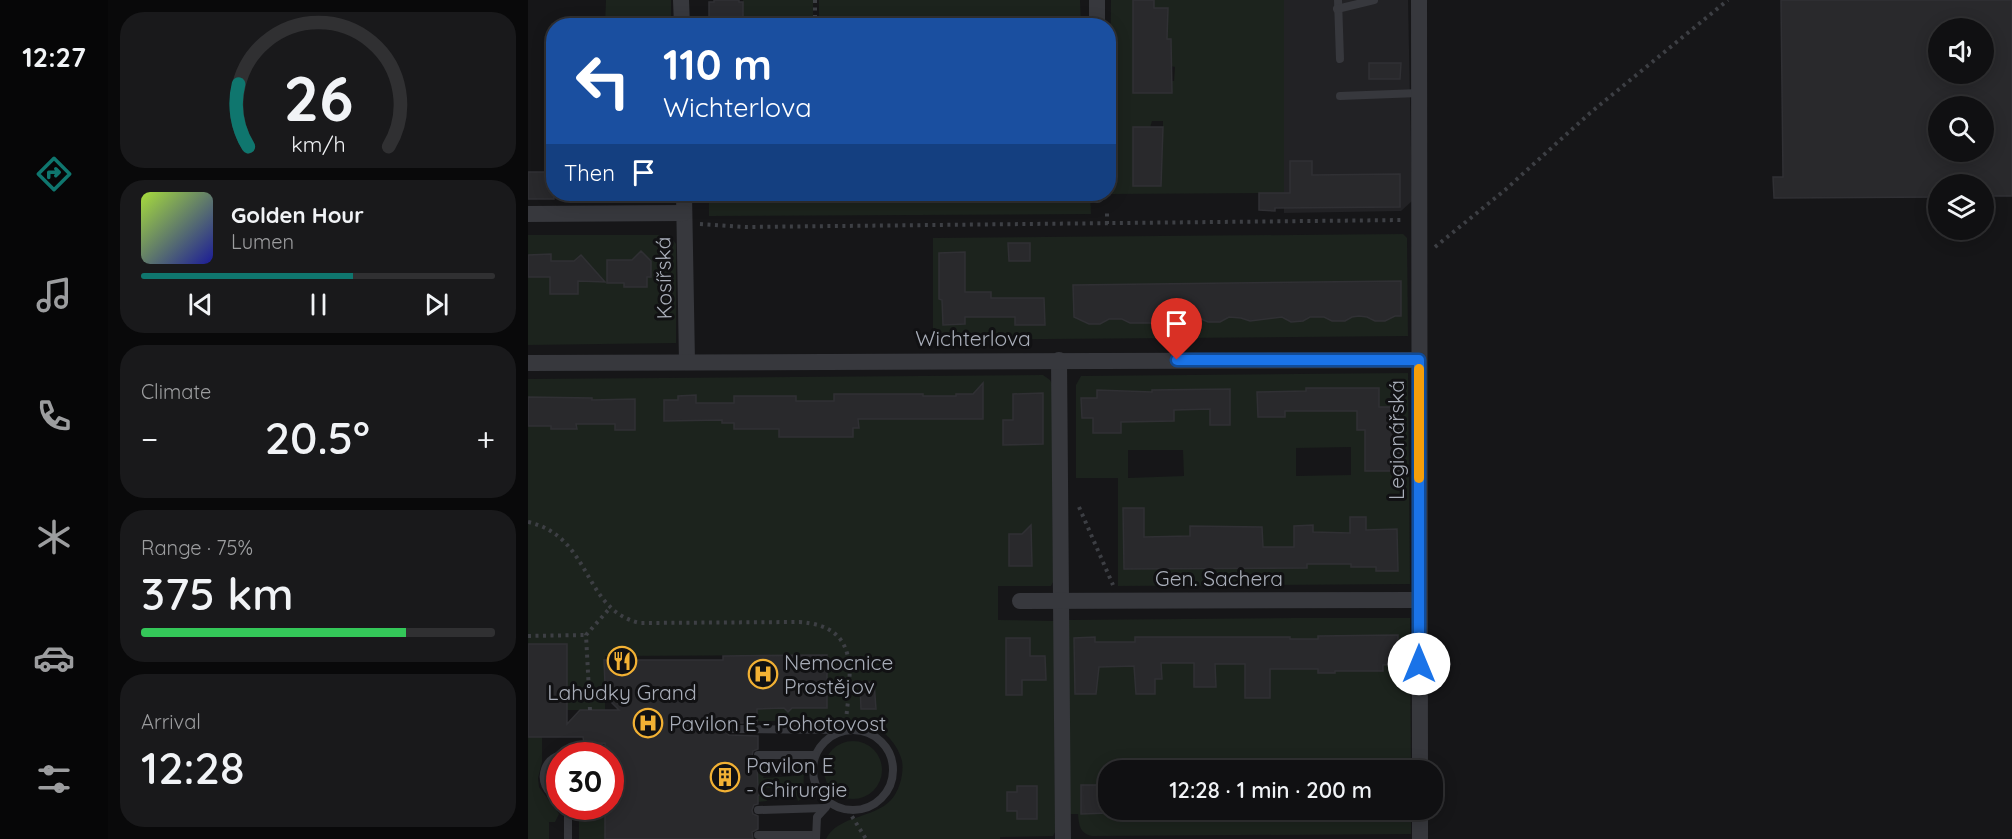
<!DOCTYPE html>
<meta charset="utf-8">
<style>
:root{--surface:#101012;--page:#19191b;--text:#f1f3f6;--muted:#9c9d9f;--line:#303032;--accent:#0f766e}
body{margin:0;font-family:Quicksand,sans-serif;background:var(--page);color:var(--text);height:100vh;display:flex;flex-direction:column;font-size:22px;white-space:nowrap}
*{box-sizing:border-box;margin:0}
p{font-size:20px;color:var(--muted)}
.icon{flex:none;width:33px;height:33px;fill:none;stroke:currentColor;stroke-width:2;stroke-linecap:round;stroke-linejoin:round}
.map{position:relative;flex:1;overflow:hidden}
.side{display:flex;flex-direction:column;gap:12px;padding:12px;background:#09090a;width:420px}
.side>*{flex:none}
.top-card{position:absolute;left:18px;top:18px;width:570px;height:183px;border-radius:24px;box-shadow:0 3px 15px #0003,0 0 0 2px var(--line);background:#1a4fa0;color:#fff;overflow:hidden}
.buttons{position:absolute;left:1400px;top:18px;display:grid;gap:12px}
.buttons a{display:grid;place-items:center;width:66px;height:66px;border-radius:50%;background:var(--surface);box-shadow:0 3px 15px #0003,0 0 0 2px var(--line);font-size:30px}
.speed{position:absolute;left:18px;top:742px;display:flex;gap:12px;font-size:30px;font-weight:700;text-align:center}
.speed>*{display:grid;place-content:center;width:78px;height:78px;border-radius:50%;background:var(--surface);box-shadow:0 3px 15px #0003,0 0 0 2px var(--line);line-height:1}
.speed .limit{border:9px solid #d22;background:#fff;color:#111}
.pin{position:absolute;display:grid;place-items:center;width:51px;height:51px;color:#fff;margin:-62px -26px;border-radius:50% 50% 50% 0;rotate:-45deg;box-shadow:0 0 6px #0007}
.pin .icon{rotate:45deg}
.me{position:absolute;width:66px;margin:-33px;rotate:0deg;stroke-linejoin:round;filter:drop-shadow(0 0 4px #0008)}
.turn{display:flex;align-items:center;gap:21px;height:126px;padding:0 18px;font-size:27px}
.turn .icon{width:78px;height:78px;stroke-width:2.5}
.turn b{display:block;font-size:42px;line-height:51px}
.then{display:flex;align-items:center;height:57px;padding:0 18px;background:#0003;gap:12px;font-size:22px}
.big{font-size:45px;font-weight:600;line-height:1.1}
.side .tile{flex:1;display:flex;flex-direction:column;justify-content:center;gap:9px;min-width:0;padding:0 21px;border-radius:24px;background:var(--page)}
.side .dial{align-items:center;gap:0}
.dial svg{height:156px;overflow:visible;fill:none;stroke:var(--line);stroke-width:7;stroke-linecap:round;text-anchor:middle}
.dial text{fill:var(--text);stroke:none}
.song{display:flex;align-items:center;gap:18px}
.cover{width:72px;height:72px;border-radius:9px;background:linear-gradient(135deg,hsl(80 70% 55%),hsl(240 70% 35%))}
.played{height:6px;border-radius:3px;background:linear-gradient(90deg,var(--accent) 60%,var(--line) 60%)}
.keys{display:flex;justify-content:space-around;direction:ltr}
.heat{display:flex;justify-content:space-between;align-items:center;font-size:33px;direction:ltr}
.charge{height:9px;border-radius:4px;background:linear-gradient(90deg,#34c759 75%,var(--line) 0)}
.trip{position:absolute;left:570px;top:760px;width:345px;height:60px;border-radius:24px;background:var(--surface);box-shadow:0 3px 15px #0003,0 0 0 2px var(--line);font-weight:600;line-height:60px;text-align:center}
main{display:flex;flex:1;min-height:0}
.tabs{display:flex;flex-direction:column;width:108px;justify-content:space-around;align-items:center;background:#060607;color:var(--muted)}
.tabs .icon{width:42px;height:42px}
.tabs .on{color:var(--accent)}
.tabs b{font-size:27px;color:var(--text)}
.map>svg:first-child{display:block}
.built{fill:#222225}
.green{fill:#1c231d;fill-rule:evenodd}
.building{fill:#29292c;stroke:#303034;stroke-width:1.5;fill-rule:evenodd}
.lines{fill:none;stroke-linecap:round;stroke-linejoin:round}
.path{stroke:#3d3f44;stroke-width:4;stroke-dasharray:3 4.5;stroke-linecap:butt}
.lane{stroke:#37383d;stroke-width:8}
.street{stroke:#37383d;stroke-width:16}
.route-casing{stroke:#114b97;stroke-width:15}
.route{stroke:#1a73e8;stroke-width:10}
.slow{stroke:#f59e0b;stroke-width:10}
.labels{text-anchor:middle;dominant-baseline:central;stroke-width:6;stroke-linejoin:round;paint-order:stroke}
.street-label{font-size:21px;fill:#a8adb8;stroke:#111113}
.poi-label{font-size:21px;fill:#a8adb8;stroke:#111113;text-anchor:start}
</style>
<main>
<nav class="tabs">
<b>12:27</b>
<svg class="icon on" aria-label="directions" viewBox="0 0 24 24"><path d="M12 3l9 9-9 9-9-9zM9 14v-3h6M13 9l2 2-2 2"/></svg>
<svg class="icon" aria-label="music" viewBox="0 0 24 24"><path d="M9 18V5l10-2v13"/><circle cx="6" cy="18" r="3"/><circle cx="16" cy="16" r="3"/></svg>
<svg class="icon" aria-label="phone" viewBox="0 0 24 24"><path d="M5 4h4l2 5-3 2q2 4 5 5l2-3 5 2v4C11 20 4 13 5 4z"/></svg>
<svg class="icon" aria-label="climate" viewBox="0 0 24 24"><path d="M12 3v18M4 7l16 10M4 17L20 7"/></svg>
<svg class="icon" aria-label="car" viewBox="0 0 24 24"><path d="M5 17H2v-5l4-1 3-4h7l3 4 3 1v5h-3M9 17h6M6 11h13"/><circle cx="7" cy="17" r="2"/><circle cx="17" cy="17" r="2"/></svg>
<svg class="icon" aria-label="filters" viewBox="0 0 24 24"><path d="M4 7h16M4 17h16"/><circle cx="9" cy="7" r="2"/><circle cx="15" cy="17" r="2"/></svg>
</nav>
<section class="side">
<div class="tile dial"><svg viewBox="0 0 100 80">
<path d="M14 69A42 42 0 1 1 86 69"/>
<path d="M14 69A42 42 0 0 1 9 37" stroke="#0f766e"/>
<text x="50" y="56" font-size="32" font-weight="700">26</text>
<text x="50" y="72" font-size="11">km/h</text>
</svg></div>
<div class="tile">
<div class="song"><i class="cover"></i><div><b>Golden Hour</b><p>Lumen</p></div></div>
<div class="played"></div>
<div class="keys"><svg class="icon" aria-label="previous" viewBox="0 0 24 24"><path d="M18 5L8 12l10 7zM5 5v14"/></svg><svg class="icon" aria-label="pause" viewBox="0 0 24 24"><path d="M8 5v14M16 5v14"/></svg><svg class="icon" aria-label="next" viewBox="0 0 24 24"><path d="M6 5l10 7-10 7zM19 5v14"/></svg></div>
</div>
<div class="tile"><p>Climate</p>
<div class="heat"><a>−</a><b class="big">20.5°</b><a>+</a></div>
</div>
<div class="tile"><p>Range · 75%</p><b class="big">375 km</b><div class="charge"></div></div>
<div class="tile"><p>Arrival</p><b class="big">12:28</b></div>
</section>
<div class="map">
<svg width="1484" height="839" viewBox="0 0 1484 839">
<rect width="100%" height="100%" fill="#161618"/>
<polygon class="built" points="756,0 880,0 884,201 873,211 756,213"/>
<g class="green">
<polygon points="78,0 143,0 143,25 77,25"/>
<rect x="215" y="0" width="70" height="25"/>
<polygon points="291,0 552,0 553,25 291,25"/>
<path d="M 583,0 L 605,0 L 639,24 L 640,8 L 626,8 L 626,0 L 756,0 L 756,193 L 581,194 ZM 617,39 L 643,39 L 643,66 L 647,67 L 646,81 L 644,81 ZM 624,121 L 635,121 L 633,186 L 605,186 Z"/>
<polygon points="181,194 562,194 563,214 181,216"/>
<polygon points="875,234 879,238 880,336 405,340 405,238"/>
<polygon points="0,235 141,235 148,244 148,343 0,345"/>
<path d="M 880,373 L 882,584 L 590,586 L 590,478 L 548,478 L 548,385 L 553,376 ZM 823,447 L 823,475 L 768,476 L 768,448 ZM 600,450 L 655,450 L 656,476 L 600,478 Z"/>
<path d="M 515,375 L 522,380 L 524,384 L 525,582 L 523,586 L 470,586 L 470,620 L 526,621 L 527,832 L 525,836 L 472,837 L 472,839 L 298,839 C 310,815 345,819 363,800 C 372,790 376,773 374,761 C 369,741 352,726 333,722 C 320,719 304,721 291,721 C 263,721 236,721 208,721 L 192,709 L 256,708 L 260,712 L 264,708 L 299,708 L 299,695 L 304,689 L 299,684 L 299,655 L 77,656 L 77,685 L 71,690 L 77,696 L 77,710 L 39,710 L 39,644 L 0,644 L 0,379 Z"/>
<path d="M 767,618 L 882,618 L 883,771 L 580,771 L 580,810 L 883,810 L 883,834 L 564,836 C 552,833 551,826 550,814 L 542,814 L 540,620 Z"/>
<polygon points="0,737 14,737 14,762 10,778 11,787 31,814 27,822 21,822 21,839 0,839"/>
<circle cx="325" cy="770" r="29"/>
<polygon points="32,756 32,799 23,794 17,770"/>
<polygon points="270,763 276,772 275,798 270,801 265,787 235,788 239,801 230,802 230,796 233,793 230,789 229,764 239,764 235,778 266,776"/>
<polygon points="55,807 77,807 77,839 51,839 51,817"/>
</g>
<g class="building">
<polygon points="186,0 211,0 211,2 215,2 215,18 212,18 211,26 186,26 186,19 181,19 181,2 186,2"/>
<polygon points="605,0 626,0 626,8 640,8 639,39 643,39 644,93 605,93"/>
<path d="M 1253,0 L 1484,0 L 1484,196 L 1455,196 L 1455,184 L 1410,184 L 1410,197 L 1246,198 L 1245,177 L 1255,177 ZM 1410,28 L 1455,28 L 1455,74 L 1410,74 ZM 1410,106 L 1455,106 L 1455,152 L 1410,152 Z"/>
<polygon points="841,63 873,63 872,79 841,79"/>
<polygon points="605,127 635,127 633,186 605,186"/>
<polygon points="762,161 784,161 784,175 872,174 872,207 747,208 747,211 731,210 731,193 762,193"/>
<rect x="0" y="172" width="26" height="27"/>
<polygon points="480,243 502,243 502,261 481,261"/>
<polygon points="113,251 123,261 123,277 119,277 119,287 96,287 96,283 79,283 79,260 104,260"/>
<polygon points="437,252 437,292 463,292 463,298 516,298 517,325 487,325 487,317 437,317 437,324 415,325 414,300 411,299 411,253"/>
<polygon points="23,254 23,261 46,261 53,255 77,282 50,281 50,294 22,294 22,277 0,277 0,255"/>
<polygon points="873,281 873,316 867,316 857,321 847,321 839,317 831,316 824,317 817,321 804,321 796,317 782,317 775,321 763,322 754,317 722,321 713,318 701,317 692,322 680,322 671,318 659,318 650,323 602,323 594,319 581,319 572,324 561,324 546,317 545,285"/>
<polygon points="455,383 455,419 330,419 331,428 325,428 325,437 251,437 251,429 206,429 206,423 194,423 194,420 136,421 136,400 150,400 150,396 168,395 168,403 206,403 206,396 268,396 268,401 306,401 306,394 395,394 395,396 428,396 428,394 445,394"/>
<polygon points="778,388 851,388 851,407 870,407 872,471 837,471 837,430 829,430 829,411 757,411 757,417 730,417 729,392 778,391"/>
<polygon points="702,389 702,425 682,425 682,409 646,410 646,421 593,422 593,433 565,433 565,418 554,418 553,398 569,398 569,390 624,392 624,390"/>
<polygon points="515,393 515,444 475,445 475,420 485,420 485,394"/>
<polygon points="0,397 64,398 64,400 107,399 107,430 87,430 87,424 48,424 49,429 23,429 23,426 0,426"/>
<polygon points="595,508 616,508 616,537 662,536 662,526 734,527 735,547 766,547 766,526 785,525 785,532 822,533 822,517 838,517 838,530 869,529 870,571 848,571 848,567 823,567 823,564 779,564 779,568 596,569"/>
<polygon points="503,525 504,566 481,566 481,534 494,534"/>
<polygon points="870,635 870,664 855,665 855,671 807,671 807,673 790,673 790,669 742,669 742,698 717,698 717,664 687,664 688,687 666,687 666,663 633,663 634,679 627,679 627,694 608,694 606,666 571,667 568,694 547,694 546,638 567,637 567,642 607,642 607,637 762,637 762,639 790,639 790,636"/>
<polygon points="478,638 502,638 502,656 517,656 518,680 494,680 494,695 478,695"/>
<polygon points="0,644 39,644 39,724 52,710 91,710 71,690 77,685 76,660 195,660 195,656 299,655 299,684 305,689 299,695 299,708 264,708 260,712 256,708 229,709 229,723 204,723 198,726 198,732 201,735 230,736 230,749 225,751 224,756 229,761 230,789 233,793 230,796 230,804 226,805 224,810 225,814 230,816 230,829 224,832 225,839 77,839 77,807 82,807 82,756 77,756 77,743 56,744 55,737 0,737"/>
<polygon points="346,682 348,709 333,709 332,683"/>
<polygon points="553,785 580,785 580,813 553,814"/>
<polygon points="489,786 509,786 509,819 489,819 489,811 479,811 479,792 489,792"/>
</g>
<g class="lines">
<g class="path">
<polyline points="287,0 287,26"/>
<polyline points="172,224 217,227 876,220"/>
<polyline points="579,224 579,209"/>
<polyline points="907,247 977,190 1062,113 1200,0"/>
<polyline points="551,507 585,585"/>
<path d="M 0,522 C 65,537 54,610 112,623 L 271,622 C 334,626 322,674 318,721"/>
<polyline points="0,636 58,635"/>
<polyline points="62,710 58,635 82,608"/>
<polyline points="320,810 338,839"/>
</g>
<g class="lane">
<polyline points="810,0 812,59"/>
<polyline points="809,9 846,0"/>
<polyline points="812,96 891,93"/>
<polyline points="204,729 311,730"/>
<circle cx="325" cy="770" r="40"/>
<polyline points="230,755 287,755"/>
<path d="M 32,799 C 2,786 17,746 48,756"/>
<polyline points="40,807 40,839"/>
<polyline points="230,810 297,808"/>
<polyline points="230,835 288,835"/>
<polyline points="288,839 289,817 298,807"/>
</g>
<g class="street">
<polyline points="153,0 154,26"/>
<polyline points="569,0 569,26"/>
<polyline points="891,0 892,771"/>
<polyline points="156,194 159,362"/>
<polyline points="569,194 569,195"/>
<polyline points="0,214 156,213"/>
<polyline points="531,360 535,839"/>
<polyline points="0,363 891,360"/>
<polyline points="492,601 891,600"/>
<polyline points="892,810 892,839"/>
</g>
</g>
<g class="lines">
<g class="route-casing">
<polyline id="route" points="649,360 891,360 891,664"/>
</g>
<use href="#route" class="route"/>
<polyline class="slow" points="891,369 891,478"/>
</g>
<defs>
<g id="restaurant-ring" transform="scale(1.5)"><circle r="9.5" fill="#111113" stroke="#f2b134" stroke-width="1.5"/><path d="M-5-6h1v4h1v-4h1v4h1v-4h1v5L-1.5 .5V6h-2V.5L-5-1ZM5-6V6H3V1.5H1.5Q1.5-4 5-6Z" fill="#f2b134"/></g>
<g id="hospital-ring" transform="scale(1.5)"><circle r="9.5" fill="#111113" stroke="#f2b134" stroke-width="1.5"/><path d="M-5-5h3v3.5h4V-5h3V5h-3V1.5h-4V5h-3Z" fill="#f2b134"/></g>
<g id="building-ring" transform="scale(1.5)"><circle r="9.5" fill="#111113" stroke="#f2b134" stroke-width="1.5"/><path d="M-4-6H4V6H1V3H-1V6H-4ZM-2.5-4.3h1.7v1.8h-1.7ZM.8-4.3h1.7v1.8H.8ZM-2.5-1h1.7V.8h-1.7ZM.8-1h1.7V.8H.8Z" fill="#f2b134"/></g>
</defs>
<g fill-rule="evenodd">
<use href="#restaurant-ring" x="94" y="661"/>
<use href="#hospital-ring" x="235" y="674"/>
<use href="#hospital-ring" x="120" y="723"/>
<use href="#building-ring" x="197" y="777"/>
</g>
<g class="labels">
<g class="street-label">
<text transform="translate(135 278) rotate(-91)">Kosířská</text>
<text x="445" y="338">Wichterlova</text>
<text transform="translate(868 440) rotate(-90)">Legionářská</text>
<text x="691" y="578">Gen. Sachera</text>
</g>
<g class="poi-label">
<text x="256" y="662">Nemocnice<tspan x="256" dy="24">Prostějov</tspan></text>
<text x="94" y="692" text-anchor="middle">Lahůdky Grand</text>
<text x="141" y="723">Pavilon E - Pohotovost</text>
<text x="218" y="765">Pavilon E<tspan x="218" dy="24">- Chirurgie</tspan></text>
</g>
</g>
</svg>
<div class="buttons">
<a><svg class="icon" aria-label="sound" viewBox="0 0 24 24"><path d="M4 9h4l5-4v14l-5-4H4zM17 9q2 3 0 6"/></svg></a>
<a><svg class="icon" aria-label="search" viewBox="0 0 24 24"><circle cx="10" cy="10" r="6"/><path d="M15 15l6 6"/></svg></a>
<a><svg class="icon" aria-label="layers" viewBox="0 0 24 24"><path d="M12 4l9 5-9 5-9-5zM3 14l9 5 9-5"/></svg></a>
</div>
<div class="speed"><div class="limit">30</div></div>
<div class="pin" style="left:649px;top:360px;background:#d93025"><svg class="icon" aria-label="arrive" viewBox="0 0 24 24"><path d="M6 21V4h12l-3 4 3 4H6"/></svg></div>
<svg class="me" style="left:891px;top:664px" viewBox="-20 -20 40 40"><circle r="19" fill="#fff"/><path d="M0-13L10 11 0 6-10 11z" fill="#1a73e8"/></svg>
<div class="trip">12:28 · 1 min · 200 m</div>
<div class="top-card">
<div class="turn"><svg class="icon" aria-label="left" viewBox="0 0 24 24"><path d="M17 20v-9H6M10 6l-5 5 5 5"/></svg><div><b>110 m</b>Wichterlova</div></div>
<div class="then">Then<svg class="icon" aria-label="arrive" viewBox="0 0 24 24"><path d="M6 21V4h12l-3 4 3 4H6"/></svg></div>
</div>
</div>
</main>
